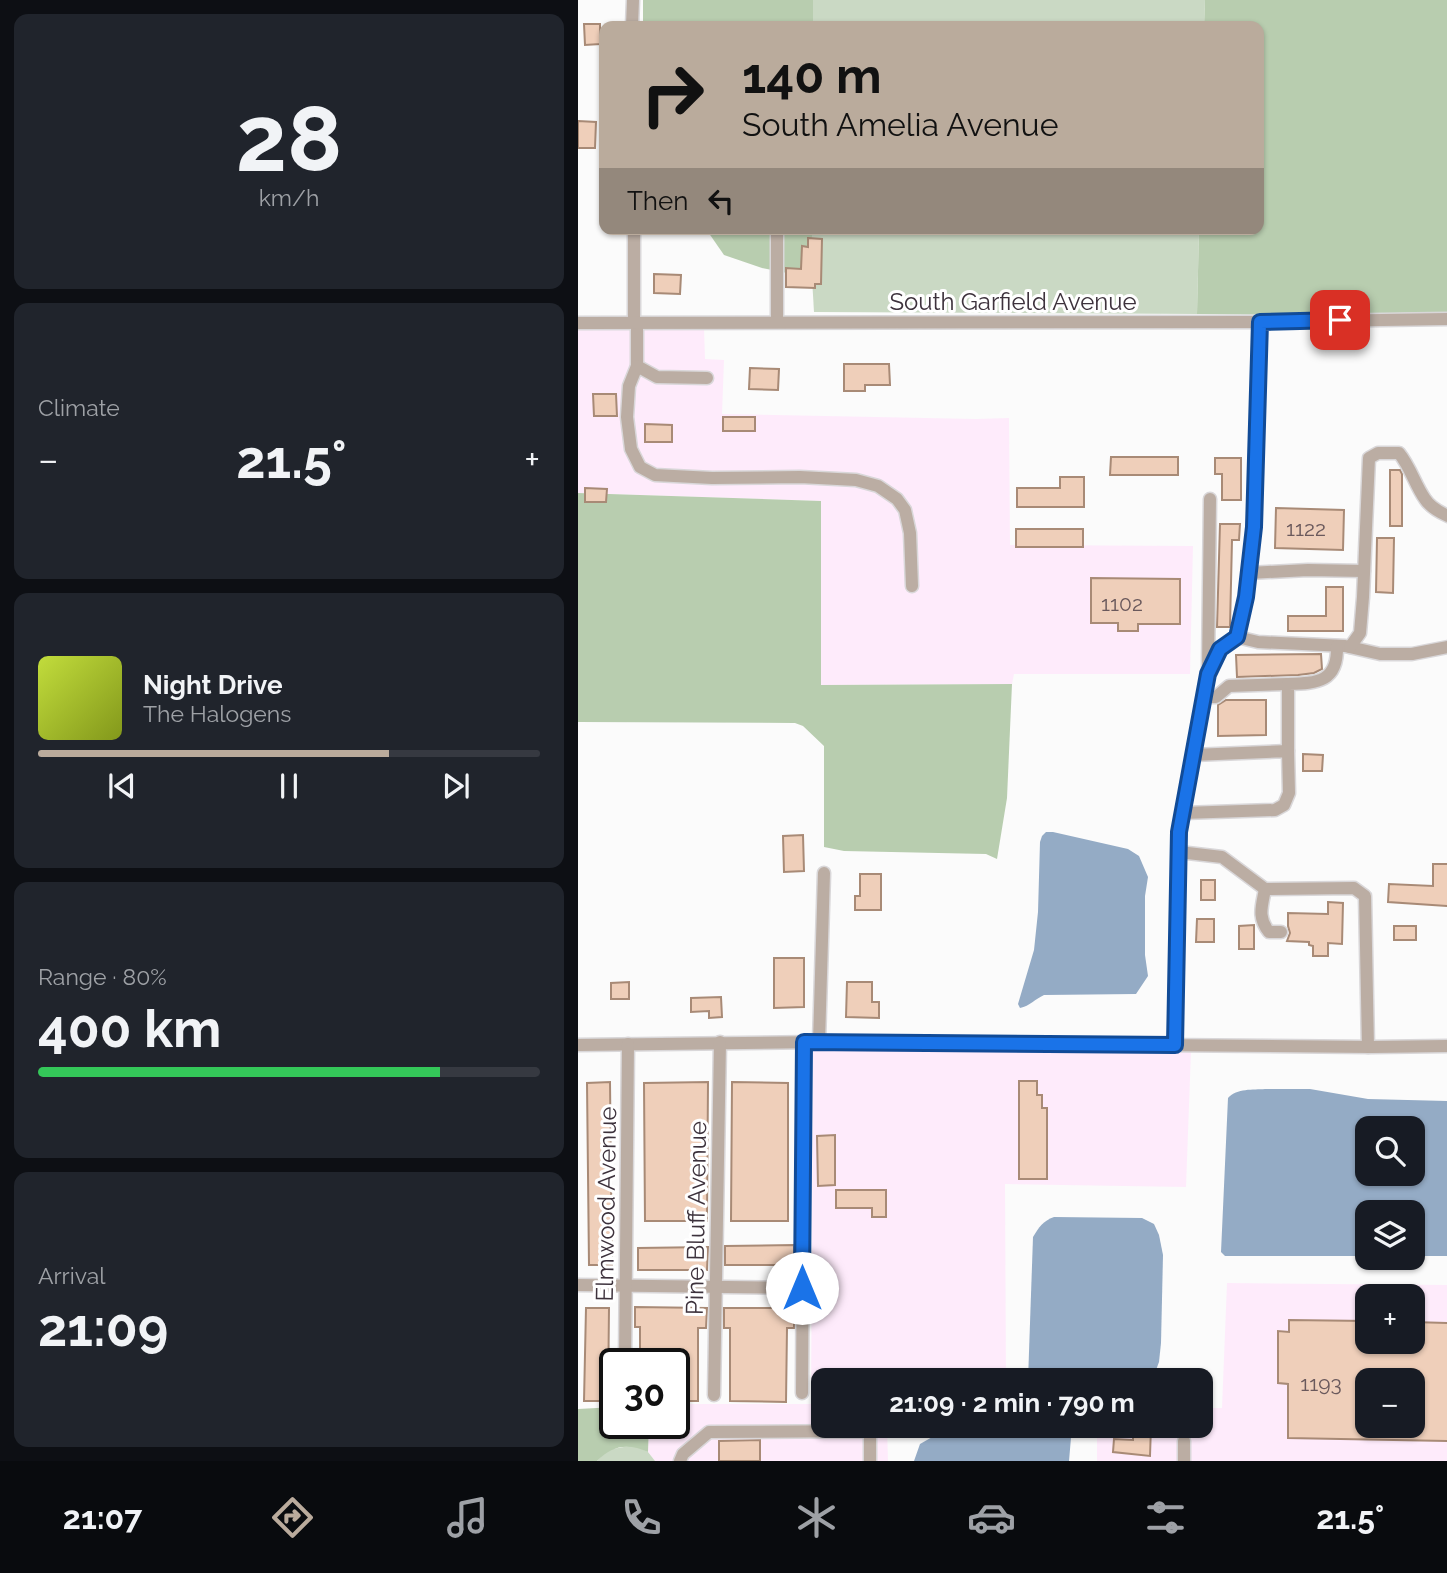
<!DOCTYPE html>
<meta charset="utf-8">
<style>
:root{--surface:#171b24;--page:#20242c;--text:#f1f3f6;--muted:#9ea1a6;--line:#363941;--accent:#baab9c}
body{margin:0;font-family:Raleway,sans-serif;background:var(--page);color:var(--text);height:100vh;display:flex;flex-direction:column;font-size:26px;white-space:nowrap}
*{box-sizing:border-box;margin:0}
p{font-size:23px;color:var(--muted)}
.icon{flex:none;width:38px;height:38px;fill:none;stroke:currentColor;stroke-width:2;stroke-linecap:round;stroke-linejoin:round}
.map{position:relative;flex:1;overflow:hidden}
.side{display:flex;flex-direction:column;gap:14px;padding:14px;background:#0d0f14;width:578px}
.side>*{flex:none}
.top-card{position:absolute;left:21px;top:21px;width:665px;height:214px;border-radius:14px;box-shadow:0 2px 5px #0004;background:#baab9c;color:#111;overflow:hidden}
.tools{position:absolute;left:777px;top:1116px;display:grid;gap:14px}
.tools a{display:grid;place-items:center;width:70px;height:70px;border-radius:14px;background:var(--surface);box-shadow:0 2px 5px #0004;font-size:35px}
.speed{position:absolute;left:21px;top:1348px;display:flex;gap:14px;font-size:35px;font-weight:700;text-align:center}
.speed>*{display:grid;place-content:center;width:91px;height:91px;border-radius:50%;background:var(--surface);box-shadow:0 2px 5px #0004;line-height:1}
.speed .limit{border:4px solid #111;border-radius:10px;background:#fff;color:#111}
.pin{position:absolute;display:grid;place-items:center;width:60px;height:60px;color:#fff;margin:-30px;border-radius:14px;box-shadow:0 4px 10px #0006}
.me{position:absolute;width:77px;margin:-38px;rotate:0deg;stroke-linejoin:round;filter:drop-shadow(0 0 5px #0008)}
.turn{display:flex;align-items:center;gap:24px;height:147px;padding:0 28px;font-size:32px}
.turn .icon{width:91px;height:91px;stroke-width:2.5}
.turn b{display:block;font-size:49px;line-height:60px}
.then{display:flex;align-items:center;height:66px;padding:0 28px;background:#0003;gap:14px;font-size:26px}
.big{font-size:52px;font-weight:700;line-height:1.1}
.side .tile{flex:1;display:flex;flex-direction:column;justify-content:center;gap:10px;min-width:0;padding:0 24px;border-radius:14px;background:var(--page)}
.side .dial{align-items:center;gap:0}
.dial b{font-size:91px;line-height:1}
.song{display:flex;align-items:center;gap:21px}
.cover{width:84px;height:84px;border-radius:10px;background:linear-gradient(135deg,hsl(70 70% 55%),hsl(70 70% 35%))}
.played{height:7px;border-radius:4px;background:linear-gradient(90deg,var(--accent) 70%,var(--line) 70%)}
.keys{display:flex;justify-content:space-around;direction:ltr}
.heat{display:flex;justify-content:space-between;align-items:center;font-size:38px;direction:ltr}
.charge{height:10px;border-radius:5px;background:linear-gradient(90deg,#34c759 80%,var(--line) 0)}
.trip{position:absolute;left:233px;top:1368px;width:402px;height:70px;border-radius:14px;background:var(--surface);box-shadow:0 2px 5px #0004;font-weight:700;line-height:70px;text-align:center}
.dock{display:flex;height:112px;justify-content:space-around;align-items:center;background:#090b0e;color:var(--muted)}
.dock .icon{width:49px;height:49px}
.dock .current{color:var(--accent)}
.dock b{font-size:32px;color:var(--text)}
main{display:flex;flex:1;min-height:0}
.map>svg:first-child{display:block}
.commercial{fill:#feebfb;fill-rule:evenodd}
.green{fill:#cad9c4}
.forest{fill:#b8cdaf}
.water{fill:#94abc5;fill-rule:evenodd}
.building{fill:#efcfba;stroke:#a88a76;stroke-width:2;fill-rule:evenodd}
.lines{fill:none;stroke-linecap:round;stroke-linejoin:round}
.minor-casing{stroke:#d9d7d9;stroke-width:15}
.minor{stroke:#bbada3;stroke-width:12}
.route-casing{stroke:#114b97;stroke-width:18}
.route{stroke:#1a73e8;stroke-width:12}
.labels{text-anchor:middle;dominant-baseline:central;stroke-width:6;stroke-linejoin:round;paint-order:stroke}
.number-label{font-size:21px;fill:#6a595c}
.street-label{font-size:24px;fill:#3d323c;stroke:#fff}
</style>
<main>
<section class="side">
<div class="tile dial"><b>28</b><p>km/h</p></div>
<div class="tile"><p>Climate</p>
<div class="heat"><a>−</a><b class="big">21.5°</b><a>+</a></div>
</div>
<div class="tile">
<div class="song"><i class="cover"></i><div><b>Night Drive</b><p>The Halogens</p></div></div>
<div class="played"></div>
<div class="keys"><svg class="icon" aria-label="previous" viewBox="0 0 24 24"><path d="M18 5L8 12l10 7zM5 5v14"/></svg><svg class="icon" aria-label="pause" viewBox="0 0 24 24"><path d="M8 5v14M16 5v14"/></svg><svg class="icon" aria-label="next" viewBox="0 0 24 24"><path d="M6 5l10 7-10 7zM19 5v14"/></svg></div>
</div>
<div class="tile"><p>Range · 80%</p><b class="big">400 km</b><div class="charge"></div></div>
<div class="tile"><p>Arrival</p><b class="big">21:09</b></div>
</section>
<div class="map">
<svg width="870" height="1461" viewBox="0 0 870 1461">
<rect width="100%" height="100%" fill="#fbfbfb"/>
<g class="commercial">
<polygon points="126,328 127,359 146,360 144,414 398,419 431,418 432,545 615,546 612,674 436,674 434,684 243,685 243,501 0,493 0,329"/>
<polygon points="235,1049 613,1051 608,1187 427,1184 428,1381 245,1381 245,1426 309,1426 310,1461 77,1461 70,1452 71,1423 96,1423 96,1404 233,1404"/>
<path d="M 649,1283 L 869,1285 L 869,1461 L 613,1461 L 613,1435 L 600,1435 L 599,1461 L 519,1461 L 519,1426 L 623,1426 L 623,1408 L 644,1408 ZM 789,1297 L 835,1297 L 835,1342 L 789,1342 ZM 789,1381 L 835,1381 L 835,1426 L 789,1426 Z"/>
</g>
<g class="green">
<polygon points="235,0 627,0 626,26 235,26"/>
<polygon points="234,229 621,229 619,314 236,312 234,278"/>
<polygon points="57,1445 70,1452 77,1461 19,1461 29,1450"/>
</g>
<g class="forest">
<rect x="65" y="0" width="170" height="26"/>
<polygon points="627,0 869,0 869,312 710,315 619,314 621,229 681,229 681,26 626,26"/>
<polygon points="128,229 234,229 234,278 184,268 146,255"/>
<polygon points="0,493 243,501 243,685 434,684 429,798 419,859 408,854 266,851 246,847 246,746 225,726 217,723 0,722"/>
<path d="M 37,1407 L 37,1423 L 71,1423 L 70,1452 C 51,1443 34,1445 19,1461 L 0,1461 L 0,1409 Z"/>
</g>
<g class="water">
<path d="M 468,832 L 475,832 L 550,849 L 561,856 L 570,877 L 567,896 L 567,955 L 570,976 L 558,994 L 466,995 C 457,999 452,1006 442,1008 L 440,1004 L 456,950 L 460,912 L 462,842 L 464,836 Z"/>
<path d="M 687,1089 L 732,1089 L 790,1099 L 869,1101 L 869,1256 L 835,1256 L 835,1213 L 789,1213 L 789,1256 L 647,1256 L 643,1252 L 650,1098 C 659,1088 675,1090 687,1089 ZM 789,1129 L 835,1129 L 835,1174 L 789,1174 Z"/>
<path d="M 476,1217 L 564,1218 L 576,1224 L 581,1235 L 585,1255 L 583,1343 L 581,1362 L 578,1370 L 567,1381 L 450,1381 L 455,1237 C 461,1227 465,1221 476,1217 Z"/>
<polygon points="446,1426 494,1426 491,1461 336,1461 342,1444 356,1436 391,1431 433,1433 445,1429"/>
</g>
<g class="building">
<polygon points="6,24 22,24 22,44 7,45"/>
<polygon points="0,121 18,122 17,148 0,148"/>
<polygon points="230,238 244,239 243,284 237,284 237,288 208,287 208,268 223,269 224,246 230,247"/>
<polygon points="76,274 103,275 102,294 76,293"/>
<polygon points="266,364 311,364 312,385 287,385 287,391 266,391"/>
<polygon points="172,368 201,369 200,390 171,389"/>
<polygon points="15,394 38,394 39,416 16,416"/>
<rect x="145" y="417" width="32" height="14"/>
<polygon points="67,424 94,425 94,442 67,442"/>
<polygon points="533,457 600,457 600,475 532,475"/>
<polygon points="637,458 663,458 663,500 644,500 644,474 637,474"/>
<polygon points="812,470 822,470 824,474 824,526 812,526"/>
<polygon points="482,477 506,477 506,507 439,507 439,488 482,488"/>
<polygon points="7,488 29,489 28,502 7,502"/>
<polygon points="698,508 766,510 765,550 697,548"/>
<polygon points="642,524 662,524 661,540 654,540 652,627 639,627"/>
<rect x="438" y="529" width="67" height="18"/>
<polygon points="799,538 816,538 815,593 798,592"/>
<polygon points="513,578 602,579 602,624 560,624 560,631 540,631 540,623 513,623"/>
<polygon points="748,587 765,587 765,631 710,631 710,616 748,616"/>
<polygon points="743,654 744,669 736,673 720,675 659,677 658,655"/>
<polygon points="648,700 688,700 688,735 640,736 640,705"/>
<polygon points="725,754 745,755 744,771 725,771"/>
<polygon points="225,835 226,871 206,872 205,836"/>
<polygon points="855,864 870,864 870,906 810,902 811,884 855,886"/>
<polygon points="282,874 303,874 303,910 277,910 277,896 282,896"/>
<rect x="623" y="880" width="14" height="20"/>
<polygon points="750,902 765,903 764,944 750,943 750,956 735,956 735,946 731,945 731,942 709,941 712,933 710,926 710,913 750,914"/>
<polygon points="619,919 636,919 636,942 618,942"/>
<polygon points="676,925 676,949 661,949 661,926"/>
<rect x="816" y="926" width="22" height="14"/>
<polygon points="196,958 226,958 226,1007 196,1008"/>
<polygon points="51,982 51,999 33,999 33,983"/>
<polygon points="269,982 294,982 294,1002 301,1002 301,1018 268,1017"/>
<polygon points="143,997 144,1017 131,1018 131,1011 113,1012 113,998"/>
<polygon points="441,1081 459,1081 459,1095 464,1095 464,1108 469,1108 469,1179 441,1179"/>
<polygon points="32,1082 34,1265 11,1265 9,1083"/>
<polygon points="130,1082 129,1221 67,1221 66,1083"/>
<polygon points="154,1082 210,1083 210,1221 153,1221"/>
<polygon points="257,1135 257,1185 240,1186 239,1136"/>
<polygon points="258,1190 308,1190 308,1217 294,1217 294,1208 258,1208"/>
<polygon points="216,1245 216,1265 147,1265 147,1246"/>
<polygon points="130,1247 129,1270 60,1270 60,1248"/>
<polygon points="57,1307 129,1308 128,1328 120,1328 120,1401 100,1401 100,1363 62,1363 62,1327 57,1327"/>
<polygon points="8,1308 31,1308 30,1401 6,1401"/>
<polygon points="146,1308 216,1308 216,1328 209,1328 208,1402 152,1401 152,1328 146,1328"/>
<path d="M 711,1320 L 789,1321 L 789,1342 L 835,1342 L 835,1322 L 870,1323 L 870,1441 L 710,1438 L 710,1384 L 700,1383 L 700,1331 L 711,1332 ZM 789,1381 L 835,1381 L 835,1426 L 789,1426 Z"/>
<polygon points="555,1426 573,1426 572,1456 535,1452 536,1439 555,1440"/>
<polygon points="182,1440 182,1461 141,1461 141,1441"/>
</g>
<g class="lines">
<g class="minor-casing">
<g id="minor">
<polyline points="54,26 55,0"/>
<polyline points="56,322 56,229"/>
<polyline points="59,322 59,366 51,386 49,417 53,449 62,467 77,475 134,478 222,477 278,480 300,486 319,499 327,510 332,533 334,586"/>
<polyline points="199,322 199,229"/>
<polyline points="0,323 682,322 870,319"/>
<polyline points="59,366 79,377 129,378"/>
<polyline points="671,573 730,570 786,571"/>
<polyline points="659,637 680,642 767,646 802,654 834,654 870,647"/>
<path d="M 772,647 L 782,633 L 785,597 L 791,458 L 800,453 L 821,453 C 833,468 837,485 847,499 C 852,507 861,512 870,516"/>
<polyline points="630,670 632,499"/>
<polyline points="625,697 638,697 651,686 710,684"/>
<path d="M 710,751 L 710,684 C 740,683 760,682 759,646"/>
<polyline points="605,813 697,810 706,805 711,793 710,751 615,755"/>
<polyline points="601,852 644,857 687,889 776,888 787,896 790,1047"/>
<path d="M 687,889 C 684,906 679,917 691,932 L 703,932"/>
<polyline points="241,1042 246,873"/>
<polyline points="0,1045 241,1042 794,1047 870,1046"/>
<polyline points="596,1045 601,833 630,674 642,649 659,637 668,596 676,527 682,322"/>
<polyline points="0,1285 224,1288"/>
<polyline points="47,1363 50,1044"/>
<polyline points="224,1393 226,1043"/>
<polyline points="136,1395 142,1042"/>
<polyline points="102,1461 105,1454 131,1432 292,1431 292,1461"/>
<polyline points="606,1461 606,1441"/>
</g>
</g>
<use href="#minor" class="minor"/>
</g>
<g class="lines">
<g class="route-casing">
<polyline id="route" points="224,1288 226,1042 597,1045 601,832 630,674 642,649 659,637 668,597 676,527 682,322 762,320"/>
</g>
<use href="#route" class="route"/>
</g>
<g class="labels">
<g class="number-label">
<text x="728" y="528">1122</text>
<text x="544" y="603">1102</text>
<text x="743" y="1383">1193</text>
</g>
<g class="street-label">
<text x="435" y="301">South Garfield Avenue</text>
<text transform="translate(28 1204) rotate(-89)">Elmwood Avenue</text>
<text transform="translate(118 1218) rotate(-89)">Pine Bluff Avenue</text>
</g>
</g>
</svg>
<div class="tools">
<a><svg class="icon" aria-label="search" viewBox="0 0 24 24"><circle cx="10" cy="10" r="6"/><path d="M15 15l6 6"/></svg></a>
<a><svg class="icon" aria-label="layers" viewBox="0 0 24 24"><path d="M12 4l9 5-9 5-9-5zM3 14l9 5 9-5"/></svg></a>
<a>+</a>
<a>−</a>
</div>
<div class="speed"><div class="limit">30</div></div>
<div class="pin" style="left:762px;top:320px;background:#d93025"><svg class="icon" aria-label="arrive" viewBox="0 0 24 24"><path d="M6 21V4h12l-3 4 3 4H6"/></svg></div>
<svg class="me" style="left:224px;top:1288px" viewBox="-20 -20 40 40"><circle r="19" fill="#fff"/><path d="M0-13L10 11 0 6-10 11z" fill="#1a73e8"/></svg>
<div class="trip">21:09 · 2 min · 790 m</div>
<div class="top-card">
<div class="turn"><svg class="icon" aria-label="right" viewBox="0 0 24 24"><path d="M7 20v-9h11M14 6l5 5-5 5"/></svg><div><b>140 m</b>South Amelia Avenue</div></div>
<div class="then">Then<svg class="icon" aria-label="left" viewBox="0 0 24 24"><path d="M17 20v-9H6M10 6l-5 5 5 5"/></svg></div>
</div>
</div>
</main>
<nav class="dock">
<b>21:07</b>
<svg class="icon current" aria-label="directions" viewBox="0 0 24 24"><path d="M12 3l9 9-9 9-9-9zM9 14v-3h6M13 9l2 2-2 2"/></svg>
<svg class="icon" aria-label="music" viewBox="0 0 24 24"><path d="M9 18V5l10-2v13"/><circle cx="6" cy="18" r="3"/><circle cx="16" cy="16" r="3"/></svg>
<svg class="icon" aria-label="phone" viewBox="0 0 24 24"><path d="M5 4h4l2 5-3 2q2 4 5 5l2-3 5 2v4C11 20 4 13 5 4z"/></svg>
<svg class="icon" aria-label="climate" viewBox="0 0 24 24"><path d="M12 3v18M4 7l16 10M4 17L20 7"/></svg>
<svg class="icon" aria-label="car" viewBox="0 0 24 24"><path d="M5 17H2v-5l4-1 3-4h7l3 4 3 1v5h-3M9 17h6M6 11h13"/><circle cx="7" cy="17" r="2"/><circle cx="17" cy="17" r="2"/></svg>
<svg class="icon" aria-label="filters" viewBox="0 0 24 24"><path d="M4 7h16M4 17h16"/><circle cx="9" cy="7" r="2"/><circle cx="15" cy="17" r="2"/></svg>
<b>21.5°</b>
</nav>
